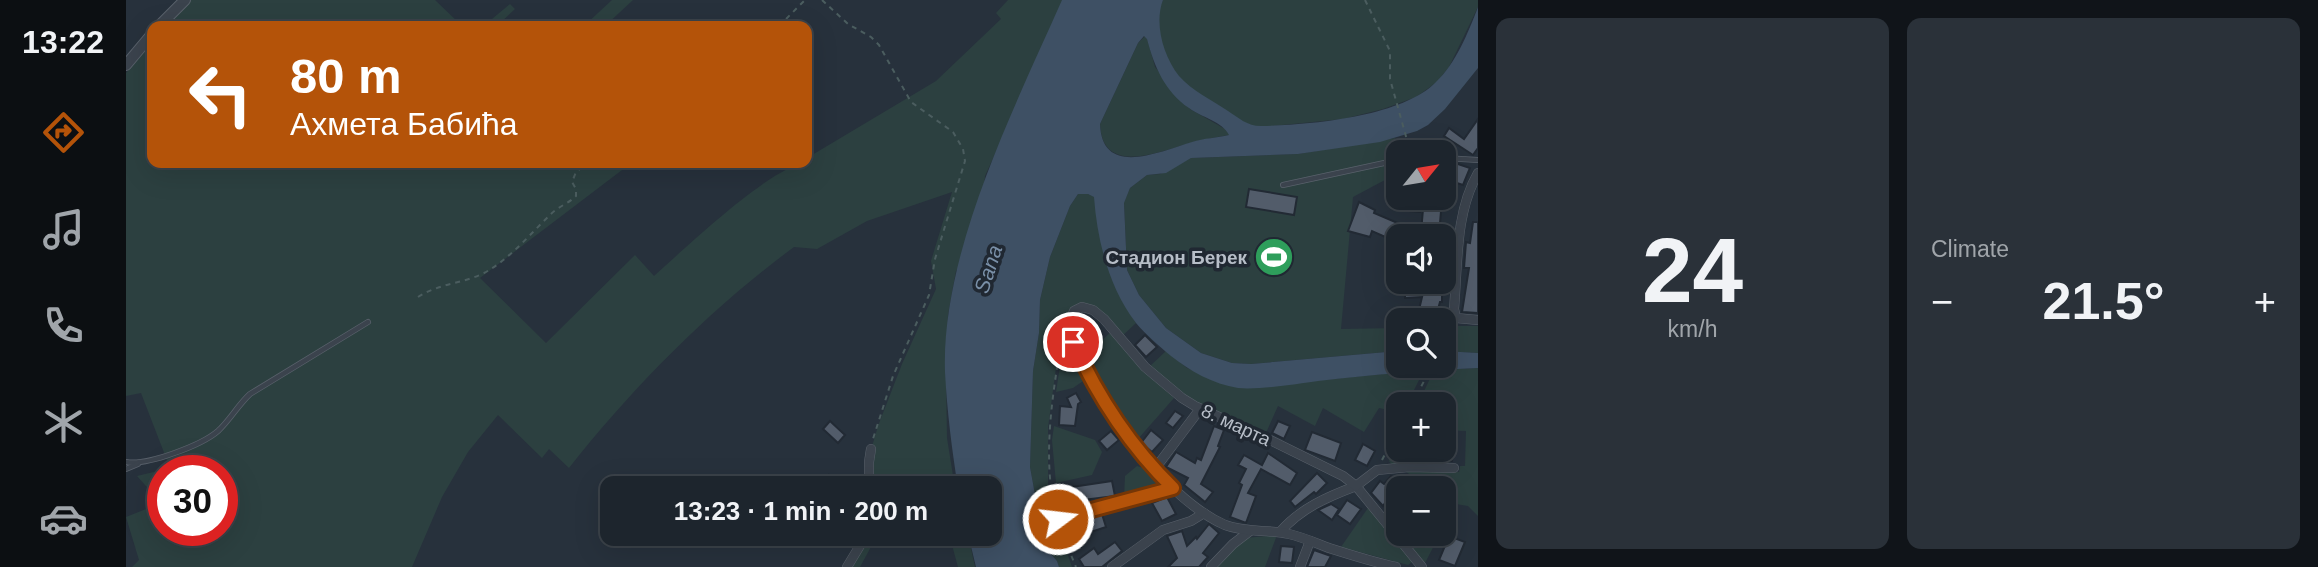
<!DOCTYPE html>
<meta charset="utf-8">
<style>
:root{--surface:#1d252d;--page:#2a3139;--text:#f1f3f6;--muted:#a0a5aa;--line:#3b4249;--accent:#b45309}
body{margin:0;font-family:Helvetica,sans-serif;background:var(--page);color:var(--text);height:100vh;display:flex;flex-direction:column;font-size:26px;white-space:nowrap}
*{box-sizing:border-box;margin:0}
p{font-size:23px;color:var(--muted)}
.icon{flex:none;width:38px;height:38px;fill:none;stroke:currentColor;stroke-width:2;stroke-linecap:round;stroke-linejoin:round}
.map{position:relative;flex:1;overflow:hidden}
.sheet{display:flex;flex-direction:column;gap:18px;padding:18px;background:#101419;width:840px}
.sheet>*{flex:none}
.hud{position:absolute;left:21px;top:21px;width:665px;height:147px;border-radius:14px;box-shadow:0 7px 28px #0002,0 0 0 2px var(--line);background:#b45309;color:#fff;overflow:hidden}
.needle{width:46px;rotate:60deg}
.tools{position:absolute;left:1260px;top:140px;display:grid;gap:14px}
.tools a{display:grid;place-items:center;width:70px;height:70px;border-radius:14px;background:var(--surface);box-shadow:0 7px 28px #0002,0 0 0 2px var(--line);font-size:35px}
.speed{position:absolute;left:21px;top:455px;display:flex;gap:14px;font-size:35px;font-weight:700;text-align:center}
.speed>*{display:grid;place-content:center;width:91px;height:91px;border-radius:50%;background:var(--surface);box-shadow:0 7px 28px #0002,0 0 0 2px var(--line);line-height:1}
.speed .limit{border:10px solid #d22;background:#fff;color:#111}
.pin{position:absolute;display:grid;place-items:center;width:60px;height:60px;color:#fff;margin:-30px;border:4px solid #fff;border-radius:50%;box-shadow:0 2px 7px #0007}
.me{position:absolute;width:77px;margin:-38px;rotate:75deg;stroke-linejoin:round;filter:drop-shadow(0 0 5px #0008)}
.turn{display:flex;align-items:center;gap:24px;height:147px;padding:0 28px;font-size:32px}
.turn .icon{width:91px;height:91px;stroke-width:2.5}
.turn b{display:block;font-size:49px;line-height:60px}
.big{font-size:52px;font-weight:600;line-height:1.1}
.sheet .card{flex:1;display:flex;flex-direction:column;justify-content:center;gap:10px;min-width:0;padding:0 24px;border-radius:14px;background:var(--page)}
.sheet .dial{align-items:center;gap:0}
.dial b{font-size:91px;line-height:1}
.heat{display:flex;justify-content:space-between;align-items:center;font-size:38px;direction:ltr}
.sheet .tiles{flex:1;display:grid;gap:18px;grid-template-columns:repeat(2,1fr)}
.trip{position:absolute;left:474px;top:476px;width:402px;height:70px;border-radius:14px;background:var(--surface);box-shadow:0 7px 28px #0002,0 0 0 2px var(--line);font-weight:600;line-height:70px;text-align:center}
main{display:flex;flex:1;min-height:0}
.dock{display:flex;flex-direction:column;width:126px;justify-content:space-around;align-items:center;background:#0c0f12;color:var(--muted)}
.dock .icon{width:49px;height:49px}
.dock .selected{color:var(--accent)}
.dock b{font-size:32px;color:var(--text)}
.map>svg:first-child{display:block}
.green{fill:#2c4040;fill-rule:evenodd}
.water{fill:#3e5064;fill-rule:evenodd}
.building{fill:#525c6a;stroke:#222a34;stroke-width:2}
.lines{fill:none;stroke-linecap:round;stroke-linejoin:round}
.service-casing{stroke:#59616b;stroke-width:6}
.minor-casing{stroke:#59616b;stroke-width:10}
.tertiary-casing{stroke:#59616b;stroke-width:12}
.path{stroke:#4b5d5f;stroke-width:2;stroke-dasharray:5 5;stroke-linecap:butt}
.service{stroke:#3b434d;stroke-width:4.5}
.minor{stroke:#3b434d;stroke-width:9}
.tertiary{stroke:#3b434d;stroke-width:10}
.route-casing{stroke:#753606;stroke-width:18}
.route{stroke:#b45309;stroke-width:12}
.labels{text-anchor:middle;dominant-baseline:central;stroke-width:7;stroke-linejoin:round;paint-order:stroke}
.poi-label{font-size:19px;font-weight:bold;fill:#b7bec8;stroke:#202832;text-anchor:end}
.street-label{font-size:19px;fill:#b7bec8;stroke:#202832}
.water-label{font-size:21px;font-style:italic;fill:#7a90a8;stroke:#202832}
</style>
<main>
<nav class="dock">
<b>13:22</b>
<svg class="icon selected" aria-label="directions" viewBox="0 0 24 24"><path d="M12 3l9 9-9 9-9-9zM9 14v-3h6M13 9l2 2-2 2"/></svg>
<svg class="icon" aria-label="music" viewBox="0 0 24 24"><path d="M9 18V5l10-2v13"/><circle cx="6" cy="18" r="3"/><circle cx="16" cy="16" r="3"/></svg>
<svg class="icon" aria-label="phone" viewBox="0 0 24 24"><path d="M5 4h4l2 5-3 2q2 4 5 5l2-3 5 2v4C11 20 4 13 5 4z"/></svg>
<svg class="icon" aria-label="climate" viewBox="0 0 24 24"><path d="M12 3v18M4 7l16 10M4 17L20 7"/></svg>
<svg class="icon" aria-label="car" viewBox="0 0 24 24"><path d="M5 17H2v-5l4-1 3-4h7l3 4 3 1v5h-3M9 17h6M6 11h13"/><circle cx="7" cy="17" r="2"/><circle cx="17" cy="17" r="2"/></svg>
</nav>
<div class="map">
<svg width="1352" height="567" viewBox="0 0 1352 567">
<rect width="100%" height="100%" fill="#27313c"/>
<g class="green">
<polygon points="65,0 309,0 333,23 366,19 384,4 389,9 373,24 374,26 41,26"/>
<polygon points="486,0 507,0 479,26 458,26"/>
<path d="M 882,0 L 939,0 L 859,176 L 852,246 L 830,271 L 822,315 L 820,376 L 821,438 L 829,488 L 810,488 L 806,479 L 795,488 L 744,488 L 745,450 L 752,426 L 776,364 L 810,289 L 805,261 L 826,192 L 741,221 L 691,249 L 668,247 C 584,309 508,386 443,468 L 423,449 L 416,458 L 372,415 L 342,452 L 316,497 L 286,567 L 6,567 L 13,560 L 0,517 L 35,503 L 11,476 L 44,468 L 15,393 L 0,396 L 0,73 L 26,43 L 26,163 L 496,163 L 500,167 L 354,278 L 420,343 L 509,255 L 528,276 C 555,252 648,163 681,163 L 681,158 L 810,81 L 875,19 L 870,13 ZM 37,471 L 96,471 L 96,530 L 37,530 Z"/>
<polygon points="1037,0 1352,0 1352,7 1323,67 1311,82 1290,97 1257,109 1217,119 1126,128 1064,101 1031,40 1033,10"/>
<path d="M 1019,36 L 1021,38 L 1029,67 L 1064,109 L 1099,129 L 1104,135 C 1089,137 1075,140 1061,144 C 1030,153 976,175 974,124 L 1012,43 Z"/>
<polygon points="1269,138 1276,152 1272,152 1272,173 1227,197 1215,329 1272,328 1272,351 1125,364 1106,363 1075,353 1040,328 1013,295 1001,270 998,202 1004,188 1021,175 1034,174 1065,158 1172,154"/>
<path d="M 952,194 L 962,194 L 969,197 C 971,244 986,283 1010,323 L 995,337 L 968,306 L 955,304 L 935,330 L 922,428 L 922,487 L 926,509 L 946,567 L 933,567 L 931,561 L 919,547 L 918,523 L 910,500 L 904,467 L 907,371 L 913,333 L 914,300 L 924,257 L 944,206 Z"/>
<polygon points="1329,326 1352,326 1352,353 1318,351"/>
<polygon points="984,333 1018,371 1048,398 1011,440 965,373 957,357"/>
<polygon points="941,337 943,338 960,379 947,388 930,392 938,340"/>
<polygon points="1040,351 1061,368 1114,388 1298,370 1281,404 1272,404 1272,412 1253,408 1238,432 1197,408 1189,426 1152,406 1139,435 1121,425 1069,403 1023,367"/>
<polygon points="1352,368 1352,516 1342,506 1330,504 1318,527 1318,488 1307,488 1280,472 1333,472 1334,466 1339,466 1340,431 1318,430 1318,404 1292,404 1308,370"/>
<polygon points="928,426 969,440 976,452 966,475 930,483 926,440"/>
<polygon points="1272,440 1272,450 1303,450 1302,466 1266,465 1263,461"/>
<polygon points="1011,466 1024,470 1039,485 1038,488 998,499 999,476"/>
<polygon points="1242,508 1286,559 1286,562 1282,565 1215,547"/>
<polygon points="743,534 752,534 734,567 725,567"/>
<polygon points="823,534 842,534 849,567 832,567"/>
<polygon points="1286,534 1314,534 1299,563 1281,543"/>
<polygon points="1151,535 1139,567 1090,567 1119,538"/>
</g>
<path class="water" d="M 936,0 L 1037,0 C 1028,23 1037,56 1053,76 C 1066,91 1086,100 1102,111 C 1113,118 1121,126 1135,126 C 1183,125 1276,117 1310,82 C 1330,63 1342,33 1352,7 L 1352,68 L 1319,109 L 1302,125 L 1291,131 L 1254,142 L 1172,154 L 1065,158 L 1040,173 L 1021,175 L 1004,188 L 998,203 L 1001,270 L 1013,295 L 1040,328 L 1075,353 L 1106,363 L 1125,364 L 1272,351 L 1272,366 L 1318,366 L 1318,351 L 1352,353 L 1352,368 C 1298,370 1245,375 1192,381 C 1170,384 1133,390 1112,388 C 1087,384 1064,371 1045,356 C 1033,346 1020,335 1010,323 C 983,288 971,240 968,197 L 962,194 L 952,194 L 944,206 L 924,257 L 914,300 L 913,333 L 907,371 L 904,467 L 910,500 L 918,523 L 919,547 L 931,561 L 933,567 L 850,567 L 842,534 L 864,534 L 864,488 L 832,488 C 826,450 821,411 819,372 C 815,252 888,109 936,0 ZM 1018,36 L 1021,39 C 1028,66 1039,92 1063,108 C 1075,117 1097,122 1103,135 C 1091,138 1078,138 1066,142 C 1035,151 976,179 974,124 L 1012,43 Z"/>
<g class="building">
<polygon points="1352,119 1352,148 1347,155 1318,136 1323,128 1338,139"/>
<polygon points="1329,163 1344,168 1337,185 1331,183 1327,204 1318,202 1318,169 1325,172"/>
<polygon points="1123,189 1171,197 1168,215 1120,207"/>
<polygon points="1285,198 1295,198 1294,212 1284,211"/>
<polygon points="1233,202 1249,210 1248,213 1295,233 1297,209 1315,211 1313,236 1268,235 1266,240 1246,231 1244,237 1222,231"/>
<polygon points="1347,222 1352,222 1352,313 1336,312 1343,268 1338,268 1340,242 1344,243"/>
<polygon points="1318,236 1326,237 1323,282 1318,281"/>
<polygon points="1279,287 1316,287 1316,302 1314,302 1309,320 1291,318 1296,297 1279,298"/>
<polygon points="963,326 973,336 961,347 953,335"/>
<polygon points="1019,335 1031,347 1020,357 1009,345"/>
<polygon points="950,393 955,402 952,404 949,426 933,425 934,406 945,407 941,398"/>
<polygon points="1049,411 1057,416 1047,428 1040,423"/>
<polygon points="704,421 719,435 712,443 697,429"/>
<polygon points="1152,421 1164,426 1158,439 1146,433"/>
<polygon points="1088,426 1098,430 1092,446 1094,447 1075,484 1087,492 1079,502 1058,485 1062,478 1040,467 1050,452 1069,463 1071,458 1075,460"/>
<polygon points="1025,430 1037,440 1026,452 1015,443"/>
<polygon points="985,431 993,440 981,450 973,441"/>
<polygon points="1186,432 1215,443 1209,461 1179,450"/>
<polygon points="1318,436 1328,437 1326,461 1310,461 1311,450 1318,450"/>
<polygon points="1237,444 1249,451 1241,466 1229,460"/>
<polygon points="1142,453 1171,473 1164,485 1135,469 1122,493 1130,496 1120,523 1104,517 1116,485 1113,483 1120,469 1112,465 1118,455 1136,465"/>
<polygon points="1191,473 1201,483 1190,494 1188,492 1169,507 1164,501"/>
<polygon points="703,475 722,488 694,488"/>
<polygon points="1265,476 1274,481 1257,506 1245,493 1254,481 1258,484"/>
<polygon points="986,481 989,496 941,502 939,488"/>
<polygon points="1041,497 1050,514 1036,521 1026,503"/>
<polygon points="1221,500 1235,509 1224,524 1211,515"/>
<polygon points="1205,504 1213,509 1206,520 1192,510"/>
<polygon points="976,514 980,527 965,532 961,519"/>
<polygon points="1083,524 1093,533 1077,553 1082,557 1073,567 1042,567 1051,558 1041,536 1056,531 1061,546 1070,537 1071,539"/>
<polygon points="1323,536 1339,542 1329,566 1313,560"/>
<polygon points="989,542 996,551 976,567 958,567 953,559 968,548 972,554"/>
<polygon points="1155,546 1168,547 1166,563 1153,562"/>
<polygon points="1188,550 1205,556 1199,567 1181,567"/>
</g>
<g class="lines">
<g class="service-casing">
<g id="service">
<polyline points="1318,158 1352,160"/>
<polyline points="1157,185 1272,160"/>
<path d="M 0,462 C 21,466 76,445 92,431 C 104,420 112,405 124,394 L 242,322"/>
<polyline points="0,469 12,464"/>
</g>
</g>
<g class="minor-casing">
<g id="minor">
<path d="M 1352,173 C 1329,213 1332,263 1328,309 L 1330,318 L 1352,320"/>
<polyline points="1028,470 1074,409"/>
<polyline points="743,488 743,462 745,449"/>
<polyline points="932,519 1047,488"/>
<path d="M 1154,532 C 1175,508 1201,497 1230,486 L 1296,567"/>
<polyline points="721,567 741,534"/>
<polyline points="986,567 1037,530 1065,521 1078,513"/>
<polyline points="1085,567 1107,544 1124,531"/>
<polyline points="1174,567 1184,541"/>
<path d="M 1270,567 C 1247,562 1225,555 1203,548 C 1190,543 1176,537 1163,534 C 1141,529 1120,533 1099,525 C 1037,498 964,395 944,332 L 943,324 L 948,311 L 956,307 L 967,310 L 978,319 L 1019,367 L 1056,398 L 1069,406 L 1142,439 L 1217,476 L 1230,486 L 1251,470 L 1283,467 L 1328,468"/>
</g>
</g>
<g class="tertiary-casing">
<g id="tertiary">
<polyline points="33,26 59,0"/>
<polyline points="0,65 26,34"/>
</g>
</g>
<g class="path">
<polyline points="696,0 722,24 745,37 753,45 785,102 827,132 837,149 839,161 809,259 803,295 767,376 747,439"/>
<polyline points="1239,0 1264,51 1264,79 1281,140 1291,152"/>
<polyline points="653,26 679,0"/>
<path d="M 292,297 C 314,283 336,284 358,273 C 384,259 403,235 424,215 C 431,207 442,204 450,196 L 450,189 L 446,182 L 450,172 L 462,163"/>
<polyline points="1318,342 1325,327"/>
<polyline points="1286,404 1306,366"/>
<polyline points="1256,460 1272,430"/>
<path d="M 929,509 C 916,457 927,390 936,338"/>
<polyline points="934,528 950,567"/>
</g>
<use href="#service" class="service"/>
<use href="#minor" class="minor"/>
<use href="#tertiary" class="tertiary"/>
</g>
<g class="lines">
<g class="route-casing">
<path id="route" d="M 932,519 L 1047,488 C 1005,447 971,395 947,342"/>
</g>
<use href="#route" class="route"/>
</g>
<defs>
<g id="stadium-disc" transform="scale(2.0125)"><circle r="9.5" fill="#2e9e5b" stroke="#202832"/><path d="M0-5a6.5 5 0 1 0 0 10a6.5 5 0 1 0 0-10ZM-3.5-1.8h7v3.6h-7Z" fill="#fff"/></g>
</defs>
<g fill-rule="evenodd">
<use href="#stadium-disc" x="1148" y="257"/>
</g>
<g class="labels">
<g class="poi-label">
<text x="1121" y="257">Стадион Берек</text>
</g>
<g class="street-label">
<text transform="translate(1110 425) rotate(25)">8. марта</text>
</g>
<g class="water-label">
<text transform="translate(862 269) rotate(-72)">Sana</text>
</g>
</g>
</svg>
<div class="tools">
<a><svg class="needle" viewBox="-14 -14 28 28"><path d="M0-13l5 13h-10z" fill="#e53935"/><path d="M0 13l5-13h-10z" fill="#a0a5aa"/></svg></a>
<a><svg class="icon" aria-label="sound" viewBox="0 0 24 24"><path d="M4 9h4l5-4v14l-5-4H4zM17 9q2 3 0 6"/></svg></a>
<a><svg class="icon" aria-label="search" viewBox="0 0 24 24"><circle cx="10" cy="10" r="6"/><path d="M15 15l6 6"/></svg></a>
<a>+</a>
<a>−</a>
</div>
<div class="speed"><div class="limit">30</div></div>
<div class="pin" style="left:947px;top:342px;background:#d93025"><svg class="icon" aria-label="arrive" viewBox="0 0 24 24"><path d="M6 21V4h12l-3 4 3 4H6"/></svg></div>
<svg class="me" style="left:932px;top:519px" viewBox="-20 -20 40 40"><circle r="17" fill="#b45309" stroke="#fff" stroke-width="3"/><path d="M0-11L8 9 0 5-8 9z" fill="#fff"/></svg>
<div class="trip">13:23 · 1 min · 200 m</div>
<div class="hud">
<div class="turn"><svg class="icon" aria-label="left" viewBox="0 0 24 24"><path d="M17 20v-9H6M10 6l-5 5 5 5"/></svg><div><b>80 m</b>Ахмета Бабића</div></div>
</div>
</div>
<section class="sheet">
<div class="tiles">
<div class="card dial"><b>24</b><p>km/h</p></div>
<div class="card"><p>Climate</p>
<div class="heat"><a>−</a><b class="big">21.5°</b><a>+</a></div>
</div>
</div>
</section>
</main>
